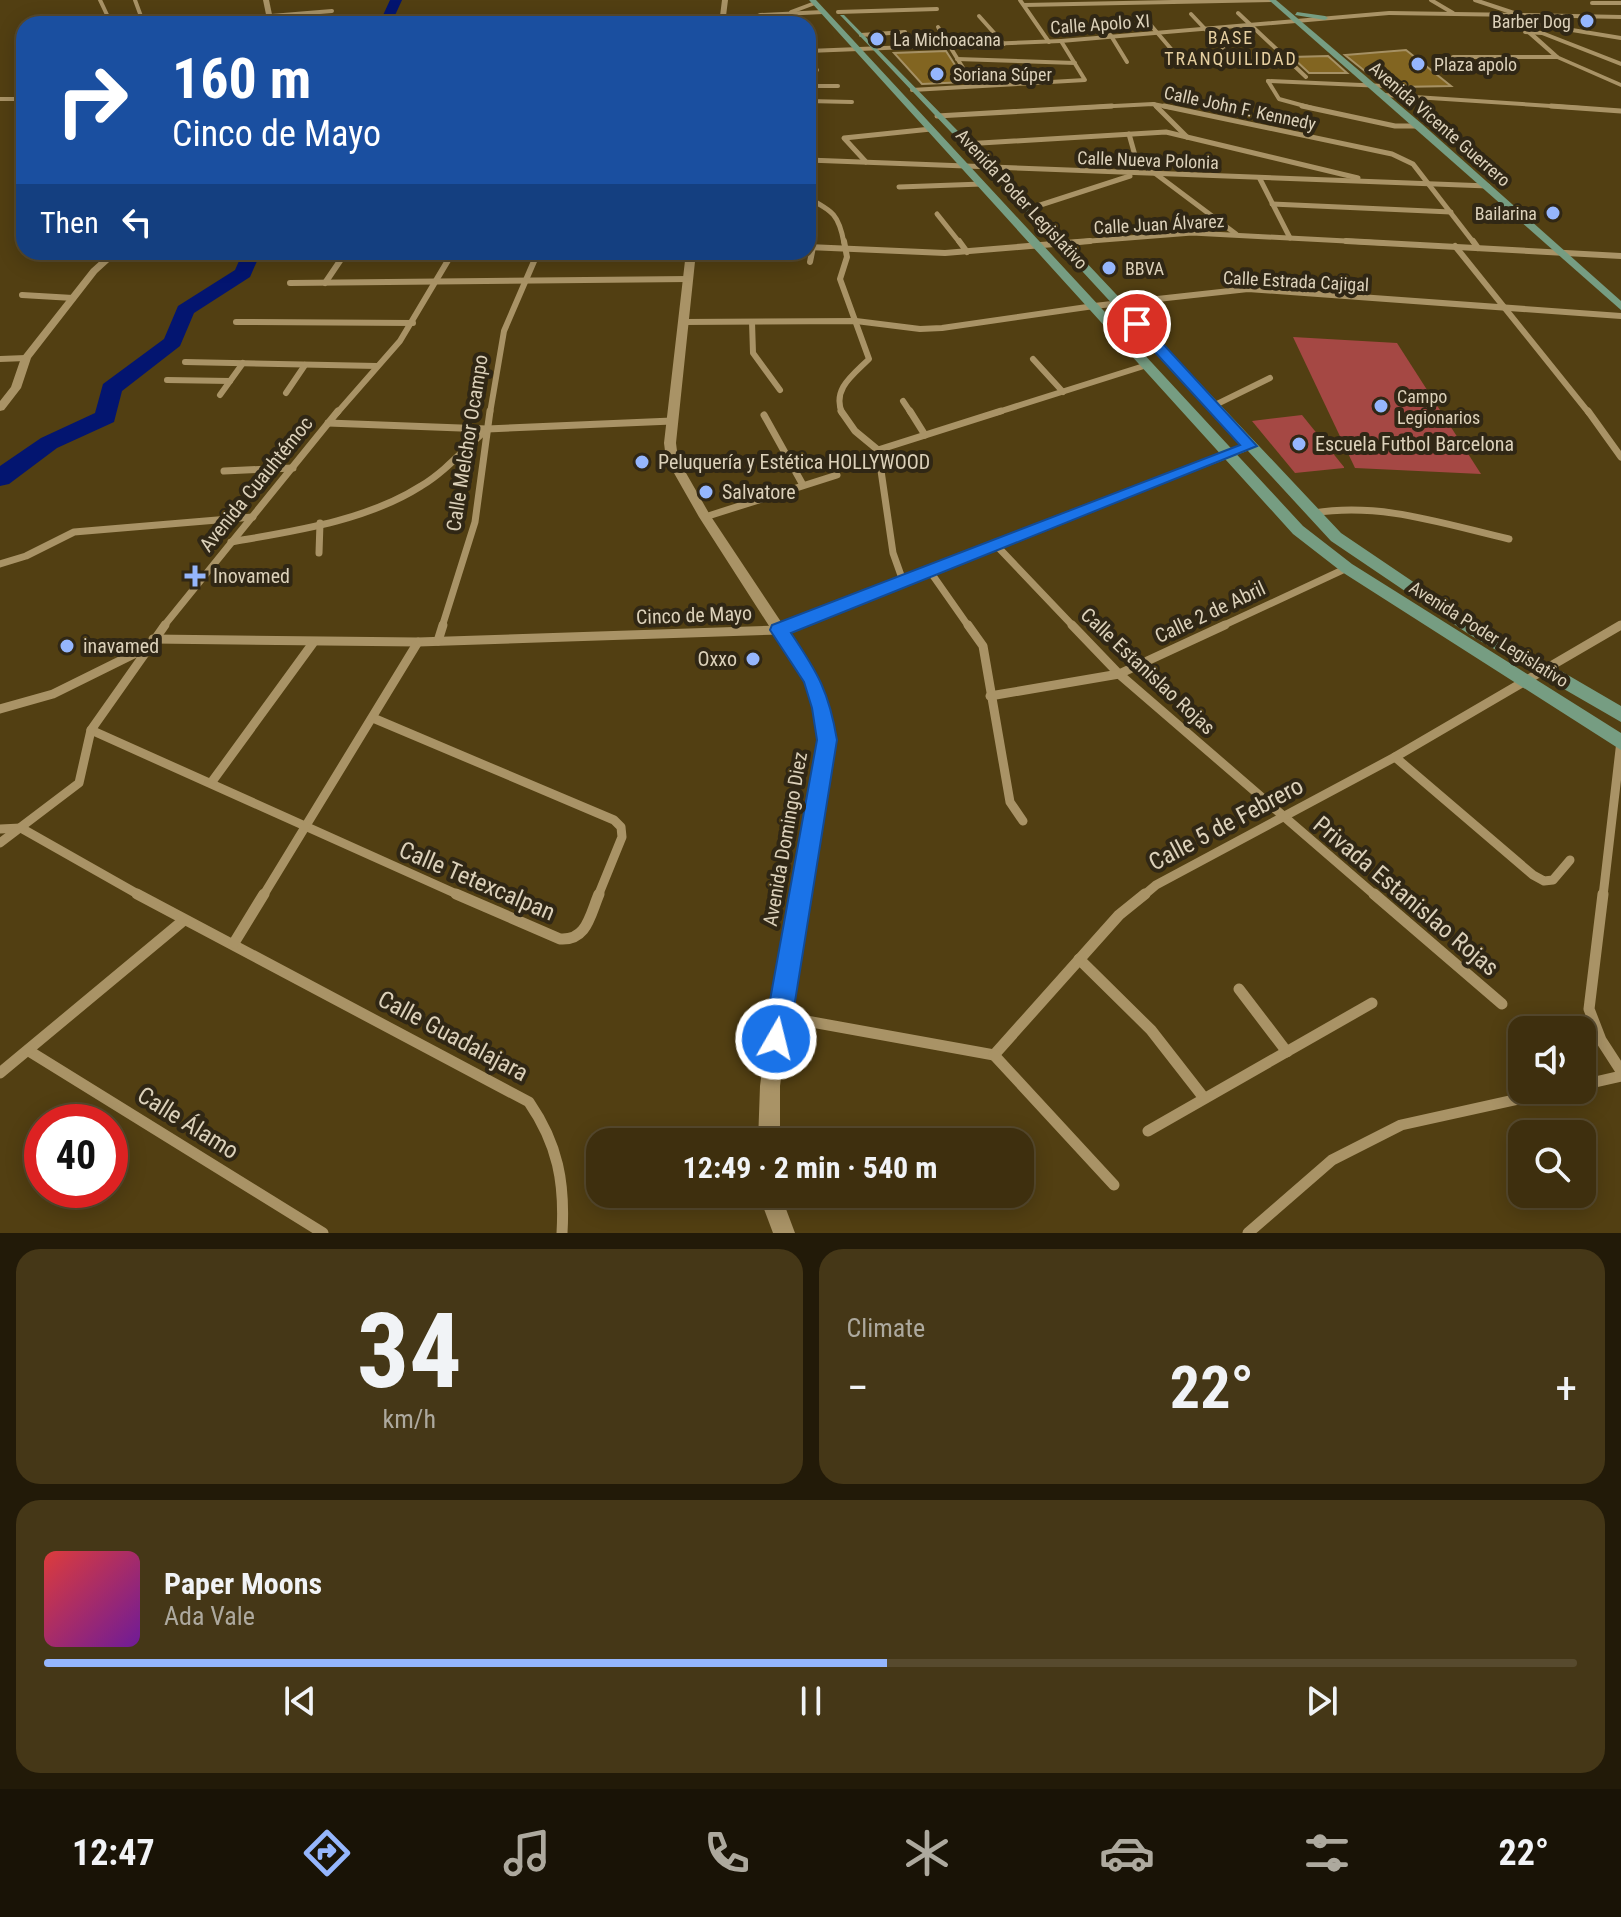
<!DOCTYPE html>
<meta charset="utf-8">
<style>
:root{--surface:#3e2f0e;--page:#453717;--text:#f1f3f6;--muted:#ada99e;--line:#574a2e;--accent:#95b6fd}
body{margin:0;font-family:"Roboto Condensed",sans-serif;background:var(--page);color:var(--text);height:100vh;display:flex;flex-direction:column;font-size:30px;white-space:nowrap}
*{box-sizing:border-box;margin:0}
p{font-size:26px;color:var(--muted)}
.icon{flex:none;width:44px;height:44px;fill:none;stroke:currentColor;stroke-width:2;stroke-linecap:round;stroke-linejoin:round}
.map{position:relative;height:1233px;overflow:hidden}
.details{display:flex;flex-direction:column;gap:16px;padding:16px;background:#221a08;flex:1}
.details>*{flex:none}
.hud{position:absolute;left:16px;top:16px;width:800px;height:244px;border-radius:24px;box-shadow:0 4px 20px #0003,0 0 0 2px var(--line);background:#1a4fa0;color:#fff;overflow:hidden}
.buttons{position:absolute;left:1508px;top:1016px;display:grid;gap:16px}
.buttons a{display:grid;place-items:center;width:88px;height:88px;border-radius:16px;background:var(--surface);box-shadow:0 4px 20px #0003,0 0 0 2px var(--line);font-size:40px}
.speed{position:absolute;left:24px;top:1104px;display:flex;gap:16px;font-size:40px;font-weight:700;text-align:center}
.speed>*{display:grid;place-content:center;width:104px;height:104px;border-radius:50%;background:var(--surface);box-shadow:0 4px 20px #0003,0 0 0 2px var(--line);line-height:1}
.speed .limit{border:12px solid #d22;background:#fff;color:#111}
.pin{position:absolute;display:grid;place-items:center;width:68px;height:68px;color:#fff;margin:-34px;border:4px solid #fff;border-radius:50%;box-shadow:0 2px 8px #0007}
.me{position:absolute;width:88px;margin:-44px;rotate:8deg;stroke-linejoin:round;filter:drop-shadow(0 0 6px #0008)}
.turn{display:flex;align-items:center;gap:28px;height:168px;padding:0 24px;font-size:36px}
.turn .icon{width:104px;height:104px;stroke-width:2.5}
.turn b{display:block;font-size:56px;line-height:68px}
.then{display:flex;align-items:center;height:76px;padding:0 24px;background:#0003;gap:16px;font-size:30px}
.big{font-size:60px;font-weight:700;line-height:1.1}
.details .widget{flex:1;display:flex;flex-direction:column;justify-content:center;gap:12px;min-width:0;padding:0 28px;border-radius:24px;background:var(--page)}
.details .dial{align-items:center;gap:0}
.dial b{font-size:104px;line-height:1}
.song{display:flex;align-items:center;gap:24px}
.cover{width:96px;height:96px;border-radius:12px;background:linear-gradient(135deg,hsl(0 70% 55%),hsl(280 70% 35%))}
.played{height:8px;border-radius:4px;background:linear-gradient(90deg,var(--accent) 55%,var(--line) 55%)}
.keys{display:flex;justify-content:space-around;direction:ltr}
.heat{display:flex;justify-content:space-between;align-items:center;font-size:44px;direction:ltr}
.details .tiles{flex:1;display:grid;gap:16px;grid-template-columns:1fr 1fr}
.widget:last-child{grid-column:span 2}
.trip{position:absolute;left:586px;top:1128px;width:448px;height:80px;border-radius:24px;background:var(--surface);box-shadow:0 4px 20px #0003,0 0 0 2px var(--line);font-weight:700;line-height:80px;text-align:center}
.tabs{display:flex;height:128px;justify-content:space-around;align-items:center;background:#191306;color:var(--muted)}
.tabs .icon{width:56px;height:56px}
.tabs .selected{color:var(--accent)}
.tabs b{font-size:36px;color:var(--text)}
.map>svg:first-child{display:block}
.green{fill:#a54844}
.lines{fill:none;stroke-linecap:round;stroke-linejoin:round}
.river{fill:#031570;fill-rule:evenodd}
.building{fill:#826521;stroke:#a69164;stroke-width:2}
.minor-far5{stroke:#a99366;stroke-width:4}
.minor-far4{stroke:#a99366;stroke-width:5}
.minor-far3{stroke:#a99366;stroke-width:6}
.minor-far2{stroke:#a99366;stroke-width:7}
.minor-far1{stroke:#a99366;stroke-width:9}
.minor{stroke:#a99366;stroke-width:11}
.tertiary{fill:#a99366;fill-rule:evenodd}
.secondary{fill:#769d82;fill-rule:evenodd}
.route{fill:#1a73e8;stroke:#114b97;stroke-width:2}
.poi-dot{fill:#95b6fd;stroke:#302715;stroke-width:3}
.labels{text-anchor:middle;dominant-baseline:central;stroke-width:8;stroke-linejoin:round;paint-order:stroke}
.far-poi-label{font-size:18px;fill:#dcd1ba;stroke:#302715;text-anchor:start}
.far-street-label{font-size:18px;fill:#dcd1ba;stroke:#302715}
.far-neighbourhood-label{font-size:18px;letter-spacing:2px;fill:#e6cfa0;stroke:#302715}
.street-label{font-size:20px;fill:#dcd1ba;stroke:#302715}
.poi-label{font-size:20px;fill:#dcd1ba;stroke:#302715;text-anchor:start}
.near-street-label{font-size:24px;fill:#dcd1ba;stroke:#302715}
</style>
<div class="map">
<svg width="1621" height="1233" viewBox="0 0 1621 1233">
<rect width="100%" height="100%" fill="#523f12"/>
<g class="green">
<polygon points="1293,337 1397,343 1481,474 1355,468"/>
<polygon points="1302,415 1344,467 1344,468 1295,473 1252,421"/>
</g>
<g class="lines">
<g class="river">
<polygon points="390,0 402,0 391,24 379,24"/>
<polygon points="243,252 261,252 250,277 194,313 180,346 122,391 114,422 57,448 9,484 0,486 0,466 41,438 95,413 103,384 164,339 178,306 235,270"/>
</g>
</g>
<g class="building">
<polygon points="1406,50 1451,86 1397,87 1366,72 1345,55"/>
<polygon points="946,51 966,82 922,84 894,53"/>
<polygon points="1328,56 1347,73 1309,73 1292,57"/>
</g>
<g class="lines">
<g class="minor-far5">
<polyline points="100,0 109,19"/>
<polyline points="135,0 142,19 137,24"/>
<polyline points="1020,0 1049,42"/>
<polyline points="1431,0 1453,13"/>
<polyline points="1475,0 1520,15 1621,17"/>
<polyline points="1592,3 1621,3"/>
<polyline points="1024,5 1272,0"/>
<polyline points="791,12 815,3"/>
<polyline points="838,12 937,9"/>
<polyline points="1238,13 1306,77"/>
<polyline points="1191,14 1237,63"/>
<polyline points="271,16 332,11"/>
<polyline points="979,16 1004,44"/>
<polyline points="1143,16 1183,63"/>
<polyline points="1102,21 1127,62"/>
<polyline points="95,24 109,19 123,22"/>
<polyline points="255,24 271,24"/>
<polyline points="738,24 760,15 823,12"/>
<polyline points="938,27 974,86"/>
<polyline points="1572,30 1621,38"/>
<polyline points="1525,32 1542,33 1621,64"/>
<polyline points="861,35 905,32"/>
<polyline points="1453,57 1557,57"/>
<polyline points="957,59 1075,63"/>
<polyline points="808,70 817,70"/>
<polyline points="1268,81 1279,99 1312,108"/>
<polyline points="1268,81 1384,86"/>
<polyline points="808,86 838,86"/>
<polyline points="912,90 1085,80 1061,41"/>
<polyline points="1384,95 1581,108"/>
<polyline points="0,99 24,99"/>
<polyline points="808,101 852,102"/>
<polyline points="1154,104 1158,108"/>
<polyline points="1076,108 1153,104 1173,108"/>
</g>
<g class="minor-far4">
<polyline points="1156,106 1187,137"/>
<polyline points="1164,106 1392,154 1413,164 1474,243"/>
<polyline points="1302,106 1395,126 1419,126"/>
<polyline points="1551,106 1621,111"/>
<polyline points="937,116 1112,106"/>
<polyline points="1129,134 1136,159 1236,234"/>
<polyline points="964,144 1166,132 1358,178"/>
<polyline points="808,160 1488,186"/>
<polyline points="866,162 844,138 931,129"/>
<polyline points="1260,179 1290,238"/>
<polyline points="899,187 982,184"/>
<path d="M 808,198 C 833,211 839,215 844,243"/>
<polyline points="1272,204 1451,212"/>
<polyline points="1028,209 1130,176"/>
<polyline points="937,214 960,243"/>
<polyline points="1065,243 1192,233 1384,243"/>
</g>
<g class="minor-far3">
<polyline points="959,241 967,252"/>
<polyline points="1346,241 1621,256"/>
<polyline points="1473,241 1478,248"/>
<polyline points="1455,246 1589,413"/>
<polyline points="808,247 945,253 1090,241"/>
<polyline points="810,262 813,247"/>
<polyline points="290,283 689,279"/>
<polyline points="325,283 346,252"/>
<polyline points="22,295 73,298"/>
<polyline points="236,322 413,323"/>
<polyline points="683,322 856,321 920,329 942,328 1094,306 1248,289 1621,316"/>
<polyline points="752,322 753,353 780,390"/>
<polyline points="0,359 26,358"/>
<polyline points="1033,359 1063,392"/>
<polyline points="185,362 377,366"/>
<polyline points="167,380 230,381"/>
<polyline points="286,393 305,365"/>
<polyline points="220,395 243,363"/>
<polyline points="903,401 911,413"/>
<polyline points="1213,406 1270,378"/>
<polyline points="337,413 400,341 453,252"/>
<polyline points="490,413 504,331 538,252"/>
<path d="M 842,413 C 832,389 853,375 869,359 L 840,279 L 847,257 L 844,241"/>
<polyline points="995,413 1147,365"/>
</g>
<g class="minor-far2">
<polyline points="841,411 855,431 878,450 893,553 903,581"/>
<polyline points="910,411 925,435"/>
<polyline points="1588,411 1621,457"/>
<polyline points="764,415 803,485"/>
<polyline points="328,423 487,429 672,421"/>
<polyline points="878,450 1001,411"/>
<polyline points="224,471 293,468"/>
<path d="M 1314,513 C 1381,502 1444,524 1509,539"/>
<polyline points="705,517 837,475"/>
<path d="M 231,542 C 294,531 366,521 421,486 C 446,471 465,448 487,429"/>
<polyline points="995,544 1074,627"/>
<polyline points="319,553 320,523"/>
<polyline points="0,564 26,556 74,532 253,517"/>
<polyline points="929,570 969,627"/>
<polyline points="163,627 338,411"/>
<polyline points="442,627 475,522 490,411"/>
<polyline points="787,627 1250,446"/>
<polyline points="1220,627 1347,568"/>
<polyline points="1618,627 1621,625"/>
</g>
<g class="minor-far1">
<polyline points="968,625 983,646 1010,802 1023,821"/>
<polyline points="1072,625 1119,674 1376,896"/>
<polyline points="153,639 418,642 779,630 792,625"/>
<polyline points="438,641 443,625"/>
<polyline points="990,696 1119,674 1225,625"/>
<polyline points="0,709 53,694 144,649"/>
<polyline points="373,718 614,820 621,827 622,837 598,896"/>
<polyline points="91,730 461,896"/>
<polyline points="1395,757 1533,875 1544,881 1553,880 1570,860"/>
<polyline points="211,783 313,643"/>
<polyline points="0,829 21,828 141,896"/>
<polyline points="0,843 79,783 91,730 165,625"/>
<polyline points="263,896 418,642"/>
<polyline points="1143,896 1156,885 1395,757 1621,625"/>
<polyline points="1603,896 1621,741"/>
</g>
<g class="minor">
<path d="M 137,894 L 529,1102 C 558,1144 565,1183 562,1233"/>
<path d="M 456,894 L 560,939 C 587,941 590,915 599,894"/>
<polyline points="1374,894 1502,1004"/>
<polyline points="1603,894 1589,1009 1601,1040 1621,1071"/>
<polyline points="234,943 264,894"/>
<polyline points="1079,959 1151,1030 1204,1098"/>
<polyline points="1239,989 1287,1052"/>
<polyline points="779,1016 994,1055"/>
<polyline points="29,1051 323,1233"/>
<polyline points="994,1055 1119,915 1145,894"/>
<polyline points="994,1055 1114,1185"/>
<polyline points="0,1073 184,920"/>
<polyline points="1582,1085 1621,1076"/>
<polyline points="1148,1131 1372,1003"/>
<polyline points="1248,1233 1332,1160 1401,1125 1559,1090"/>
</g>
<g class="tertiary">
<polygon points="263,0 269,0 274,24 268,24"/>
<polygon points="722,0 728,0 725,24 719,24"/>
<polygon points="1389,11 1520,13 1552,23 1552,25 1544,24 1544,26 1529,29 1559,56 1621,83 1621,87 1555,58 1521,28 1541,23 1520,17 1389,15 1061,43 808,53 808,49 1061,39"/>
<polygon points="110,252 120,252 97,273 31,358 21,388 4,410 0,411 0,401 11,387 21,358 91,269"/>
<polygon points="686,252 696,252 676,443 678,459 710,515 817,676 830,708 835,740 789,1016 780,1086 780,1142 758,1142 760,1086 769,1016 819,740 814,708 805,682 699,517 666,459 664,443"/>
<polygon points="762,1194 784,1194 786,1209 795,1233 773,1233 764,1209"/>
</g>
<g class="secondary">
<polygon points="809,0 816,0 1303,526 1352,564 1621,733 1621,750 1342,572 1293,534"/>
<polygon points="1269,0 1276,0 1422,124 1621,301 1621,310"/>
<polygon points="1297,12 1325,16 1328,18 1325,20 1295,15"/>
<polygon points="840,15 844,15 1066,241 1341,533 1446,604 1621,706 1621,722 1470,635 1331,541 1058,245"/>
</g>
</g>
<path class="route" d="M 1132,321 L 1142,321 L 1257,446 L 791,633 C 818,673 829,692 837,740 L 789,1039 L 785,1048 L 776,1052 L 767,1048 L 763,1039 L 817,740 L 812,708 L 804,682 L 770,630 L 772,625 L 1240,445 L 1132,327 Z"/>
<g class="poi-dot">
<circle cx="1587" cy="21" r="8"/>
<circle cx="877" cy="39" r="8"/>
<circle cx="1418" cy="64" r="8"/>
<circle cx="937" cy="74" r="8"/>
<circle cx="1553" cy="213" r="8"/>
<circle cx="1109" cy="268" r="8"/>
<circle cx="1381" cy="406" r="8"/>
<circle cx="1299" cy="444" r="8"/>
<circle cx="642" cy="462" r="8"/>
<circle cx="706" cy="492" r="8"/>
<path d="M191 564h8v8h8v8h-8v8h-8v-8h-8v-8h8z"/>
<circle cx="67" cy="646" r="8"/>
<circle cx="753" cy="659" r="8"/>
</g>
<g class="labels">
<g class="far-poi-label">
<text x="1571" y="21" text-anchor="end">Barber Dog</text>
<text x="893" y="39">La Michoacana</text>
<text x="1434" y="64">Plaza apolo</text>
<text x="953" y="74">Soriana Súper</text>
<text x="1537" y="213" text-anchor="end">Bailarina</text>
<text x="1125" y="268">BBVA</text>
<text x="1397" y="396">Campo<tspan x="1397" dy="21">Legionarios</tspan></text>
</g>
<g class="far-street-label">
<text transform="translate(1100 24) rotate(-4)">Calle Apolo XI</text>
<text transform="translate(1240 108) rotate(12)">Calle John F. Kennedy</text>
<text transform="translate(1440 124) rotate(41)">Avenida Vicente Guerrero</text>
<text transform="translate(1148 160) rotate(2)">Calle Nueva Polonia</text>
<text transform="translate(1022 199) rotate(47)">Avenida Poder Legislativo</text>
<text transform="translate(1159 224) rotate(-3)">Calle Juan Álvarez</text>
<text transform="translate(1296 281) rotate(3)">Calle Estrada Cajigal</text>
<text transform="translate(1489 634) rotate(32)">Avenida Poder Legislativo</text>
</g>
<g class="far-neighbourhood-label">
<text x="1231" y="37">BASE<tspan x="1231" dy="21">TRANQUILIDAD</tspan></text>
</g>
<g class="street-label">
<text transform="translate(467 443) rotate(-81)">Calle Melchor Ocampo</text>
<text transform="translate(256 484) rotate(-51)">Avenida Cuauhtémoc</text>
<text transform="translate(1210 612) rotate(-25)">Calle 2 de Abril</text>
<text transform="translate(694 615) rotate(-2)">Cinco de Mayo</text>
<text transform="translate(1148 671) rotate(43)">Calle Estanislao Rojas</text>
<text transform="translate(785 839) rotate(-80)">Avenida Domingo Diez</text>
</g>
<g class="poi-label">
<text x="1315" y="444">Escuela Futbol Barcelona</text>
<text x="658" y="462">Peluquería y Estética HOLLYWOOD</text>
<text x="722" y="492">Salvatore</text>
<text x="213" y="576">Inovamed</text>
<text x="83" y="646">inavamed</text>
<text x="737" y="659" text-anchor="end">Oxxo</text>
</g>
<g class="near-street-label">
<text transform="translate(1226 824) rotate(-28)">Calle 5 de Febrero</text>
<text transform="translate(477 881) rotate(23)">Calle Tetexcalpan</text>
<text transform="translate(1406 896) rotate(40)">Privada Estanislao Rojas</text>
<text transform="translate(453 1036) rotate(28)">Calle Guadalajara</text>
<text transform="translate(188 1123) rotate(32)">Calle Álamo</text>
</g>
</g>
</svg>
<div class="buttons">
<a><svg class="icon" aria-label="sound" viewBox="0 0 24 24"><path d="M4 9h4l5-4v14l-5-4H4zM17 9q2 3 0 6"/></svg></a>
<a><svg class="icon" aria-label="search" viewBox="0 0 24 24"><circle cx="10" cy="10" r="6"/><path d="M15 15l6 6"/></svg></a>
</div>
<div class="speed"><div class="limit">40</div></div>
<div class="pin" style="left:1137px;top:324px;background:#d93025"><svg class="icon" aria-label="arrive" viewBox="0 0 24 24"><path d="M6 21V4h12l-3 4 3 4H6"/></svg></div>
<svg class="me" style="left:776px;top:1039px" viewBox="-20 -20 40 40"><circle r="17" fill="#1a73e8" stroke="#fff" stroke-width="3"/><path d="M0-11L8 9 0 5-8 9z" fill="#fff"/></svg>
<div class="trip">12:49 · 2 min · 540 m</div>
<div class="hud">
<div class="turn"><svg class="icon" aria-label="right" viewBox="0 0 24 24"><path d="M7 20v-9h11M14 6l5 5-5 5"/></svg><div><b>160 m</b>Cinco de Mayo</div></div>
<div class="then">Then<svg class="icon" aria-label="left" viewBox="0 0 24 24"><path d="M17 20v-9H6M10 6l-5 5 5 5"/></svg></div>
</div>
</div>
<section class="details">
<div class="tiles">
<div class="widget dial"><b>34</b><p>km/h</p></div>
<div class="widget"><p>Climate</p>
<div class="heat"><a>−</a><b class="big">22°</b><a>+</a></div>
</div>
<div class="widget">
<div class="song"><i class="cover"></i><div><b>Paper Moons</b><p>Ada Vale</p></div></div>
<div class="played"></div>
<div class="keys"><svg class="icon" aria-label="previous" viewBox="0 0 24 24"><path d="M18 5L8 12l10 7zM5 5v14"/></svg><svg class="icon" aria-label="pause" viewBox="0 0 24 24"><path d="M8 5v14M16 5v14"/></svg><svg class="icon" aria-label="next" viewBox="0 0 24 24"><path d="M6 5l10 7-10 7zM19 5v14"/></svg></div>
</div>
</div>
</section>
<nav class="tabs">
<b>12:47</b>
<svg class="icon selected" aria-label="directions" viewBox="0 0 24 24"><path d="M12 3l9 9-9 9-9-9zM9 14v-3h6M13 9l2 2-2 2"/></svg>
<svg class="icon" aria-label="music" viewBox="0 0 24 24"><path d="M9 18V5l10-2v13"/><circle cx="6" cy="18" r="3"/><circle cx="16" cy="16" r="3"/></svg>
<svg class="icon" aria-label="phone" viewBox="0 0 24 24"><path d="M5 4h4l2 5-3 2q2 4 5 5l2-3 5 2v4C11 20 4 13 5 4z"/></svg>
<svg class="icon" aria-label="climate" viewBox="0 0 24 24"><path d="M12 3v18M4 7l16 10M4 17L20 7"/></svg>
<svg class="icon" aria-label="car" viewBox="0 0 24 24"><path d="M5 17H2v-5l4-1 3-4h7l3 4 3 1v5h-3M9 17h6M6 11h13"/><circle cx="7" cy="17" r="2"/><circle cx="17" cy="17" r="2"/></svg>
<svg class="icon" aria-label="filters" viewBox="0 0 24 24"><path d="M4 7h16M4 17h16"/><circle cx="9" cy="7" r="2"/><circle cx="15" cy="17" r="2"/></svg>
<b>22°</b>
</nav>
